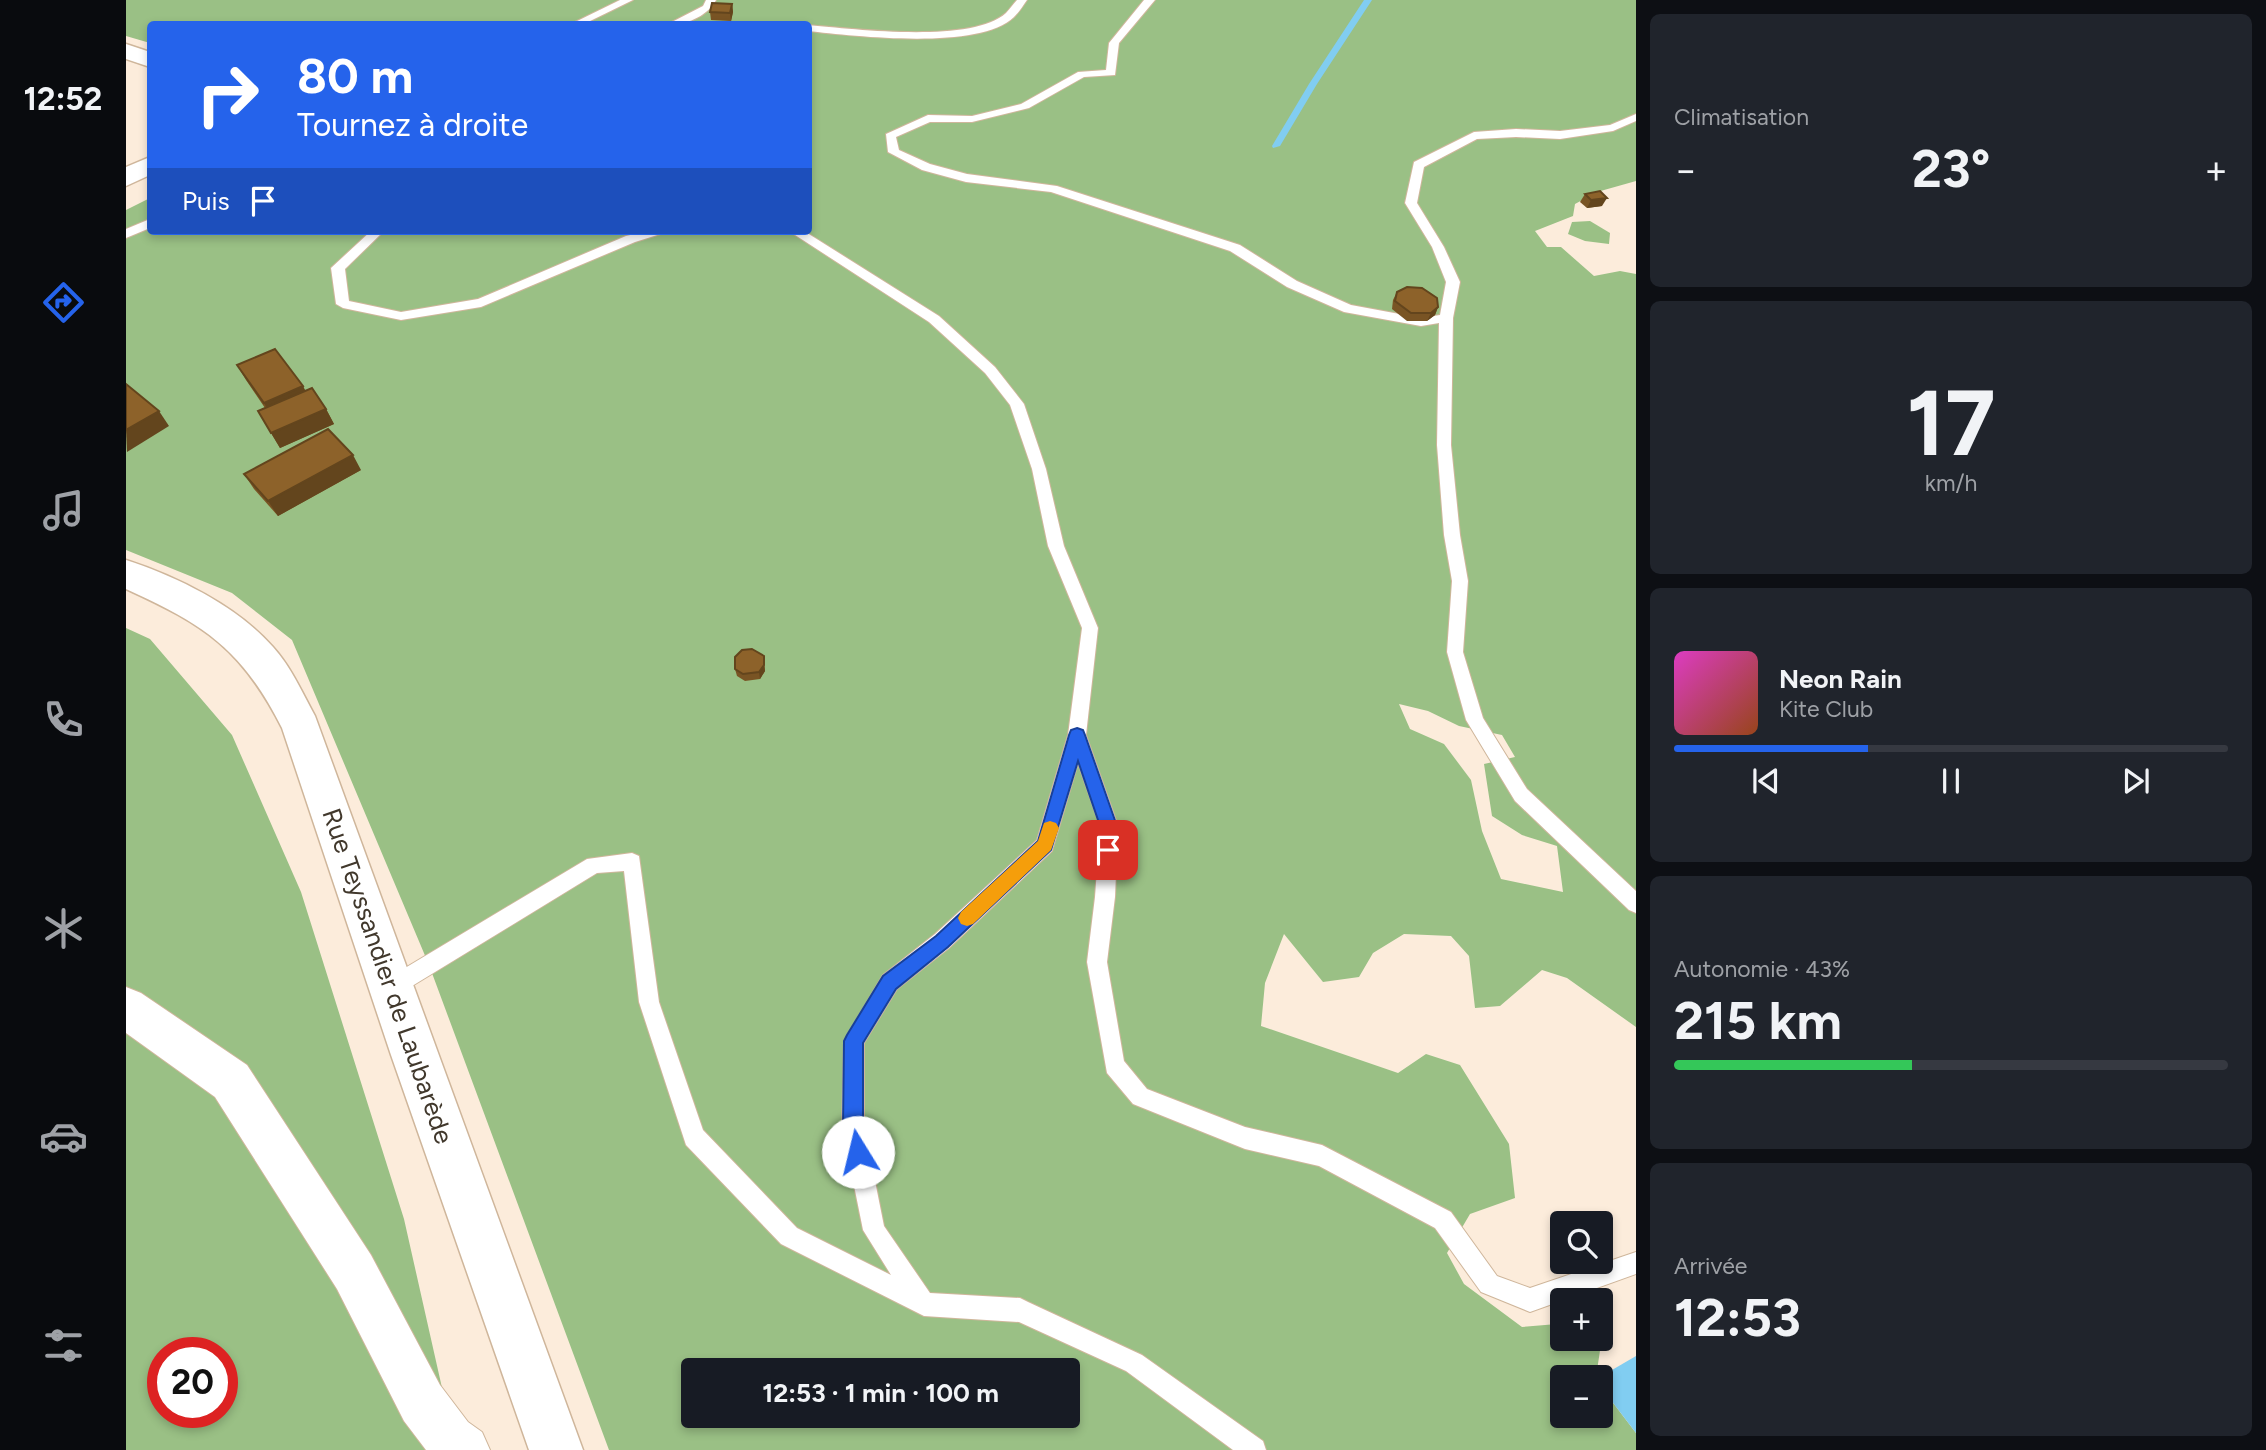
<!DOCTYPE html>
<html lang="fr">
<meta charset="utf-8">
<style>
:root{--surface:#171b24;--page:#20242c;--text:#f1f3f6;--muted:#9ea1a6;--line:#363941;--accent:#2563eb}
body{margin:0;font-family:Figtree,sans-serif;background:var(--page);color:var(--text);height:100vh;display:flex;flex-direction:column;font-size:26px;white-space:nowrap}
*{box-sizing:border-box;margin:0}
p{font-size:23px;color:var(--muted)}
.icon{flex:none;width:38px;height:38px;fill:none;stroke:currentColor;stroke-width:2;stroke-linecap:round;stroke-linejoin:round}
.map{position:relative;flex:1;overflow:hidden}
.sheet{display:flex;flex-direction:column;gap:14px;padding:14px;background:#0d0f14;width:630px}
.sheet>*{flex:none}
.guide{position:absolute;left:21px;top:21px;width:665px;height:214px;border-radius:7px;box-shadow:0 4px 10px #0003;background:#2563eb;color:#fff;overflow:hidden}
.tools{position:absolute;left:1424px;top:1211px;display:grid;gap:14px}
.tools a{display:grid;place-items:center;width:63px;height:63px;border-radius:7px;background:var(--surface);box-shadow:0 4px 10px #0003;font-size:35px}
.speed{position:absolute;left:21px;top:1337px;display:flex;gap:14px;font-size:35px;font-weight:700;text-align:center}
.speed>*{display:grid;place-content:center;width:91px;height:91px;border-radius:50%;background:var(--surface);box-shadow:0 4px 10px #0003;line-height:1}
.speed .limit{border:10px solid #d22;background:#fff;color:#111}
.pin{position:absolute;display:grid;place-items:center;width:60px;height:60px;color:#fff;margin:-30px;border-radius:14px;box-shadow:0 4px 10px #0006}
.me{position:absolute;width:77px;margin:-38px;rotate:351deg;stroke-linejoin:round;filter:drop-shadow(0 0 5px #0008)}
.turn{display:flex;align-items:center;gap:24px;height:147px;padding:0 35px;font-size:32px}
.turn .icon{width:91px;height:91px;stroke-width:2.5}
.turn b{display:block;font-size:49px;line-height:60px}
.then{display:flex;align-items:center;height:66px;padding:0 35px;background:#0003;gap:14px;font-size:26px}
.big{font-size:52px;font-weight:700;line-height:1.1}
.sheet .tile{flex:1;display:flex;flex-direction:column;justify-content:center;gap:10px;min-width:0;padding:0 24px;border-radius:10px;background:var(--page)}
.sheet .dial{align-items:center;gap:0}
.dial b{font-size:91px;line-height:1}
.song{display:flex;align-items:center;gap:21px}
.cover{width:84px;height:84px;border-radius:10px;background:linear-gradient(135deg,hsl(310 70% 55%),hsl(20 70% 35%))}
.played{height:7px;border-radius:4px;background:linear-gradient(90deg,var(--accent) 35%,var(--line) 35%)}
.keys{display:flex;justify-content:space-around;direction:ltr}
.heat{display:flex;justify-content:space-between;align-items:center;font-size:38px;direction:ltr}
.charge{height:10px;border-radius:5px;background:linear-gradient(90deg,#34c759 43%,var(--line) 0)}
.trip{position:absolute;left:555px;top:1358px;width:399px;height:70px;border-radius:7px;background:var(--surface);box-shadow:0 4px 10px #0003;font-weight:700;line-height:70px;text-align:center}
main{display:flex;flex:1;min-height:0}
.dock{display:flex;flex-direction:column;width:126px;justify-content:space-around;align-items:center;background:#090b0e;color:var(--muted)}
.dock .icon{width:49px;height:49px}
.dock .current{color:var(--accent)}
.dock b{font-size:32px;color:var(--text)}
.map>svg:first-child{display:block}
.forest{fill:#9ac085;fill-rule:evenodd}
.water{fill:#81cdf1}
.lines{fill:none;stroke-linecap:round;stroke-linejoin:round}
.stream{fill:#81cdf1;fill-rule:evenodd}
.lane-casing{stroke:#cfb69b;stroke-width:2}
.street-casing{stroke:#cfb69b;stroke-width:2}
.secondary-casing{stroke:#cfb69b;stroke-width:3}
.lane{fill:#fff;fill-rule:evenodd}
.street{fill:#fff;fill-rule:evenodd}
.secondary{fill:#fff;fill-rule:evenodd}
.wall{fill:#795424}
.shaded-wall{fill:#63451d}
.building{fill:#8d622a;stroke:#63451d;stroke-width:2}
.route{fill:#2563eb;stroke:#184099;stroke-width:2}
.slow{fill:#f59e0b}
.labels{text-anchor:middle;dominant-baseline:central;stroke-width:7;stroke-linejoin:round;paint-order:stroke}
.street-label{font-size:26px;fill:#41382c;stroke:#fff}
</style>
<main>
<nav class="dock">
<b>12:52</b>
<svg class="icon current" aria-label="directions" viewBox="0 0 24 24"><path d="M12 3l9 9-9 9-9-9zM9 14v-3h6M13 9l2 2-2 2"/></svg>
<svg class="icon" aria-label="music" viewBox="0 0 24 24"><path d="M9 18V5l10-2v13"/><circle cx="6" cy="18" r="3"/><circle cx="16" cy="16" r="3"/></svg>
<svg class="icon" aria-label="phone" viewBox="0 0 24 24"><path d="M5 4h4l2 5-3 2q2 4 5 5l2-3 5 2v4C11 20 4 13 5 4z"/></svg>
<svg class="icon" aria-label="climate" viewBox="0 0 24 24"><path d="M12 3v18M4 7l16 10M4 17L20 7"/></svg>
<svg class="icon" aria-label="car" viewBox="0 0 24 24"><path d="M5 17H2v-5l4-1 3-4h7l3 4 3 1v5h-3M9 17h6M6 11h13"/><circle cx="7" cy="17" r="2"/><circle cx="17" cy="17" r="2"/></svg>
<svg class="icon" aria-label="filters" viewBox="0 0 24 24"><path d="M4 7h16M4 17h16"/><circle cx="9" cy="7" r="2"/><circle cx="15" cy="17" r="2"/></svg>
</nav>
<div class="map">
<svg width="1510" height="1450" viewBox="0 0 1510 1450">
<rect width="100%" height="100%" fill="#fcecdb"/>
<g class="forest">
<path d="M 0,0 L 1510,0 L 1510,181 L 1471,192 L 1449,204 L 1447,216 L 1409,231 L 1421,247 L 1435,247 L 1468,276 L 1494,271 L 1510,274 L 1510,1027 L 1441,978 L 1416,970 L 1374,1006 L 1349,1008 L 1343,956 L 1325,936 L 1278,934 L 1247,953 L 1233,977 L 1197,982 L 1158,934 L 1139,983 L 1135,1026 L 1272,1073 L 1300,1054 L 1334,1065 L 1383,1144 L 1389,1198 L 1344,1214 L 1321,1253 L 1338,1284 L 1396,1327 L 1431,1324 L 1437,1327 L 1437,1339 L 1464,1339 L 1475,1344 L 1470,1377 L 1437,1377 L 1437,1416 L 1475,1416 L 1475,1387 L 1510,1433 L 1510,1450 L 483,1450 L 303,965 L 166,640 L 106,593 L 0,550 L 0,210 L 24,198 L 24,231 L 682,231 L 682,24 L 24,24 L 24,43 L 0,36 ZM 1273,704 L 1302,711 L 1333,726 L 1376,735 L 1389,757 L 1358,764 L 1366,816 L 1396,835 L 1431,846 L 1437,892 L 1375,879 L 1356,831 L 1345,780 L 1318,744 L 1284,729 ZM 567,1370 L 942,1370 L 942,1416 L 567,1416 Z"/>
<polygon points="1464,221 1484,233 1483,244 1459,241 1442,234 1446,222"/>
<path d="M 0,628 L 24,639 L 106,735 L 175,892 L 278,1219 L 330,1450 L 0,1450 ZM 37,1353 L 96,1353 L 96,1412 L 37,1412 Z"/>
</g>
<polygon class="water" points="1510,1356 1510,1433 1475,1387 1474,1377"/>
<g class="lines">
<polygon class="stream" points="1238,0 1246,0 1191,84 1154,146 1147,148 1146,146 1183,84"/>
<g class="lane-casing">
<g id="lane">
<polygon points="494,0 507,0 458,24 445,24"/>
<path d="M 580,0 L 590,0 C 582,16 559,26 542,24 L 577,6 Z"/>
<path d="M 891,0 L 901,0 C 897,6 893,12 888,17 C 853,51 729,36 682,31 L 682,25 C 727,29 846,44 880,13 C 884,9 887,4 891,0 Z"/>
<polygon points="1018,0 1029,0 993,43 989,75 958,77 903,108 846,122 804,122 770,137 773,150 804,164 841,174 931,186 1114,245 1171,281 1225,305 1295,318 1314,315 1320,282 1306,247 1279,203 1288,162 1348,132 1390,129 1434,131 1484,125 1510,114 1510,121 1487,131 1434,139 1390,137 1351,139 1298,167 1291,203 1318,247 1334,282 1327,318 1325,445 1334,535 1342,581 1337,652 1357,718 1401,789 1510,891 1510,913 1503,910 1389,801 1340,720 1321,652 1326,581 1318,535 1311,445 1313,323 1295,326 1218,312 1161,287 1104,251 925,192 840,182 796,170 762,152 760,134 802,115 846,116 895,104 952,72 980,70 983,43"/>
<polygon points="24,219 24,228 0,238 0,229"/>
<polygon points="245,231 258,231 219,269 223,301 275,312 352,299 500,236 522,231 544,231 509,242 355,307 275,320 217,308 210,304 205,268"/>
<polygon points="663,231 678,231 813,316 869,367 898,404 920,469 938,546 972,628 960,735 992,826 989,897 981,962 998,1061 1021,1089 1119,1127 1196,1145 1325,1212 1371,1276 1404,1288 1510,1252 1510,1274 1404,1312 1355,1292 1309,1228 1193,1166 1119,1149 1007,1104 981,1073 961,962 969,897 974,826 952,763 926,851 823,948 771,989 738,1043 738,1126 758,1226 804,1293 894,1298 902,1302 1016,1355 1137,1441 1140,1450 1107,1450 1000,1371 893,1322 798,1316 655,1244 560,1145 513,1002 498,871 471,873 273,994 266,997 259,994 256,987 259,980 461,859 506,853 513,856 533,1002 577,1130 671,1228 765,1275 737,1230 716,1126 718,1041 757,975 809,934 911,840 942,735 956,628 922,546 906,469 884,405 859,373 803,322"/>
</g>
</g>
<g class="street-casing">
<polygon id="street" points="0,987 15,993 121,1065 245,1255 314,1385 342,1422 356,1432 364,1450 300,1450 278,1421 211,1289 89,1097 0,1033"/>
</g>
<g class="secondary-casing">
<g id="secondary">
<polygon points="0,44 24,52 24,67 0,59"/>
<polygon points="24,157 24,175 0,186 0,167"/>
<path d="M 0,560 C 52,577 111,606 147,647 C 165,667 176,692 189,716 L 457,1450 L 403,1450 L 265,1055 L 156,728 C 116,649 79,625 0,589 Z"/>
</g>
</g>
<use href="#lane" class="lane"/>
<use href="#street" class="street"/>
<use href="#secondary" class="secondary"/>
</g>
<g class="wall">
<polygon points="606,4 607,12 605,21 585,20 584,12"/>
<polygon points="1459,194 1476,206 1461,208 1454,202"/>
<polygon points="1271,292 1312,307 1309,315 1301,321 1281,321 1266,309 1267,300"/>
<polygon points="111,365 177,386 179,391 200,409 208,424 154,448 132,411 139,408 120,380"/>
<polygon points="235,470 152,516 128,489 118,474"/>
<polygon points="638,656 639,671 634,679 619,681 611,676 609,669"/>
</g>
<g class="shaded-wall">
<polygon points="606,4 607,12 605,21 604,13"/>
<polygon points="1481,198 1476,206 1461,208 1465,200"/>
<polygon points="1312,307 1309,315 1301,321 1305,313"/>
<polygon points="177,386 185,402 147,419 138,403"/>
<polygon points="200,409 208,424 154,448 145,433"/>
<polygon points="33,411 43,426 1,452 0,430"/>
<polygon points="227,455 235,470 152,516 142,501"/>
<polygon points="638,665 639,671 634,679 633,672"/>
</g>
<g class="building">
<polygon points="586,3 606,4 604,13 584,12"/>
<polygon points="1474,191 1481,198 1465,200 1459,194"/>
<polygon points="1281,287 1296,288 1311,298 1312,307 1305,313 1285,313 1269,301 1271,292"/>
<polygon points="149,349 177,386 138,403 111,365"/>
<polygon points="0,384 33,411 0,430"/>
<polygon points="186,388 200,409 145,433 132,411"/>
<polygon points="202,429 227,455 142,501 118,474"/>
<polygon points="626,649 638,656 638,665 633,672 617,674 609,669 609,657 616,650"/>
</g>
<polygon class="route" points="951,728 957,730 959,735 991,826 988,855 982,857 976,855 973,850 974,826 952,761 925,850 822,947 770,989 737,1043 737,1126 742,1152 739,1159 732,1162 725,1159 717,1126 718,1041 721,1035 757,976 810,936 912,841 943,735 945,730"/>
<polygon class="slow" points="924,821 930,823 933,828 925,850 847,924 841,926 835,924 832,918 835,912 912,841 918,823"/>
<g class="labels">
<g class="street-label">
<text transform="translate(262 976) rotate(71)">Rue Teyssandier de Laubarède</text>
</g>
</g>
</svg>
<div class="tools">
<a><svg class="icon" aria-label="search" viewBox="0 0 24 24"><circle cx="10" cy="10" r="6"/><path d="M15 15l6 6"/></svg></a>
<a>+</a>
<a>−</a>
</div>
<div class="speed"><div class="limit">20</div></div>
<div class="pin" style="left:982px;top:850px;background:#d93025"><svg class="icon" aria-label="arrive" viewBox="0 0 24 24"><path d="M6 21V4h12l-3 4 3 4H6"/></svg></div>
<svg class="me" style="left:732px;top:1152px" viewBox="-20 -20 40 40"><circle r="19" fill="#fff"/><path d="M0-13L10 11 0 6-10 11z" fill="#2563eb"/></svg>
<div class="trip">12:53 · 1 min · 100 m</div>
<div class="guide">
<div class="turn"><svg class="icon" aria-label="right" viewBox="0 0 24 24"><path d="M7 20v-9h11M14 6l5 5-5 5"/></svg><div><b>80 m</b>Tournez à droite</div></div>
<div class="then">Puis<svg class="icon" aria-label="arrive" viewBox="0 0 24 24"><path d="M6 21V4h12l-3 4 3 4H6"/></svg></div>
</div>
</div>
<section class="sheet">
<div class="tile"><p>Climatisation</p>
<div class="heat"><a>−</a><b class="big">23°</b><a>+</a></div>
</div>
<div class="tile dial"><b>17</b><p>km/h</p></div>
<div class="tile">
<div class="song"><i class="cover"></i><div><b>Neon Rain</b><p>Kite Club</p></div></div>
<div class="played"></div>
<div class="keys"><svg class="icon" aria-label="previous" viewBox="0 0 24 24"><path d="M18 5L8 12l10 7zM5 5v14"/></svg><svg class="icon" aria-label="pause" viewBox="0 0 24 24"><path d="M8 5v14M16 5v14"/></svg><svg class="icon" aria-label="next" viewBox="0 0 24 24"><path d="M6 5l10 7-10 7zM19 5v14"/></svg></div>
</div>
<div class="tile"><p>Autonomie · 43%</p><b class="big">215 km</b><div class="charge"></div></div>
<div class="tile"><p>Arrivée</p><b class="big">12:53</b></div>
</section>
</main>
